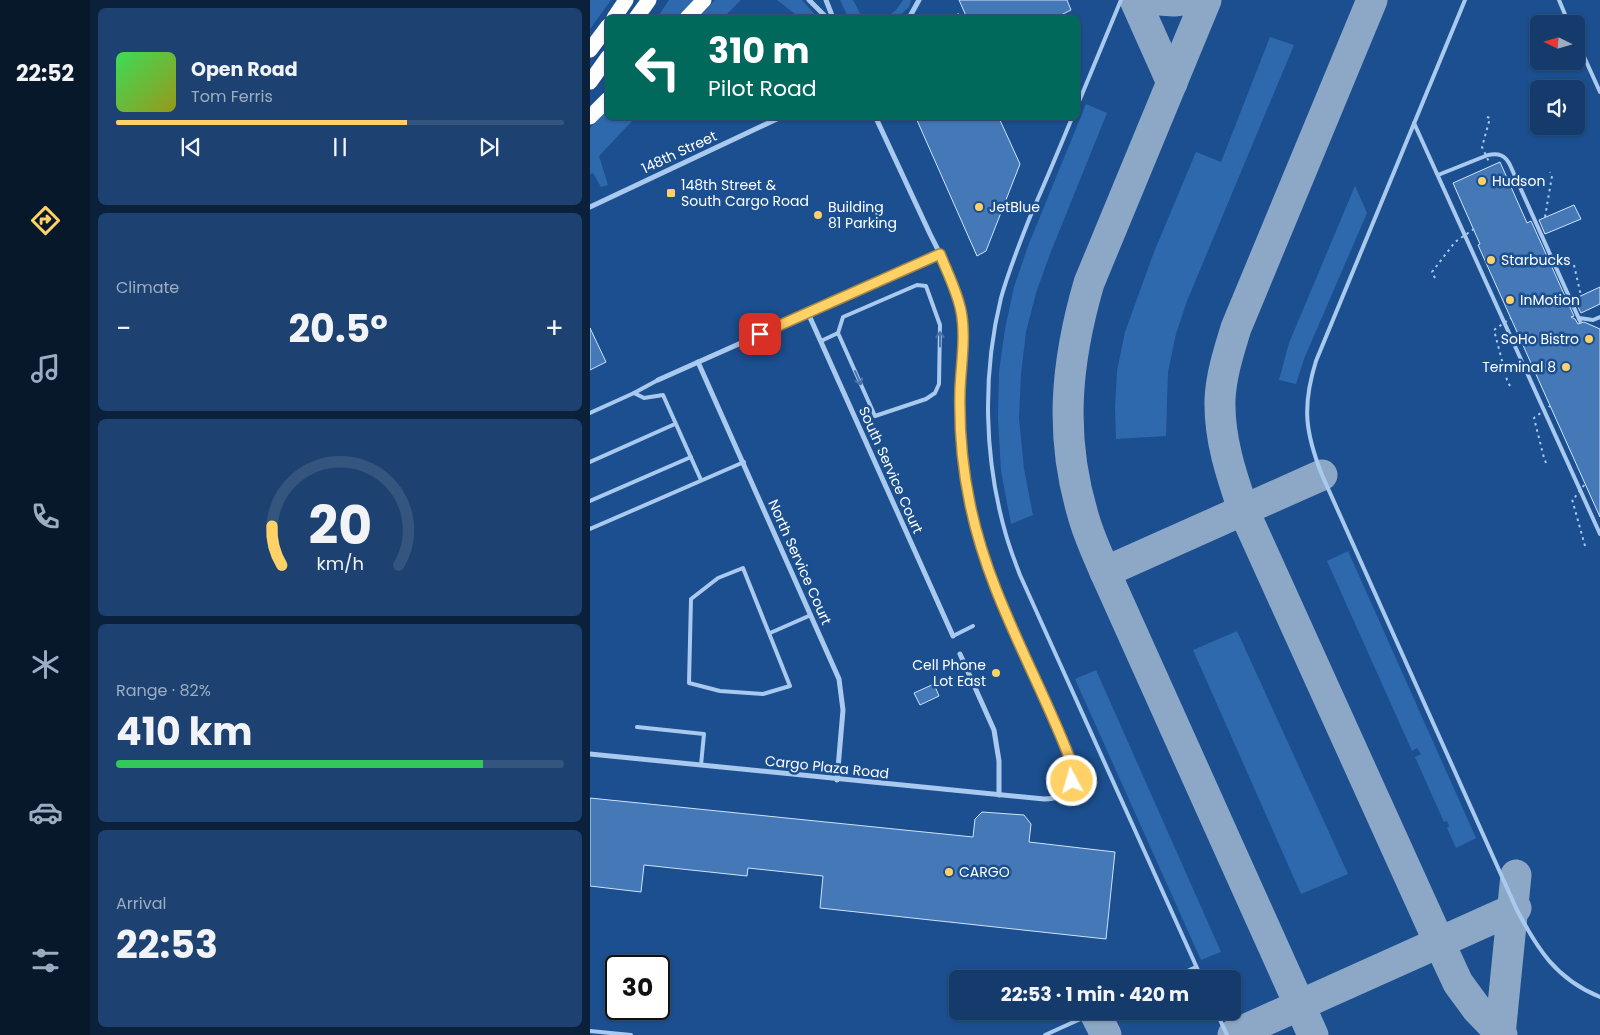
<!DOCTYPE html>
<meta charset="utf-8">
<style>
:root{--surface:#143b6b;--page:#1d4271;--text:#f1f3f6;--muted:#9dadc1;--line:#33557e;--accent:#ffd166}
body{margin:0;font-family:Poppins,sans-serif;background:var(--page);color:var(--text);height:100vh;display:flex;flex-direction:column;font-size:19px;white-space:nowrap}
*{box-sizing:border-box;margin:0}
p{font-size:16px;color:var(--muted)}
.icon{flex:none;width:28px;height:28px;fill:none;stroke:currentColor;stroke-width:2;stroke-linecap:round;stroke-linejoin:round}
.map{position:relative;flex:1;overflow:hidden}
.sheet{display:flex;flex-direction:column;gap:8px;padding:8px;background:#0b203b;width:500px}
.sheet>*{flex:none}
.guide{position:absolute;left:15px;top:15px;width:475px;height:105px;border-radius:8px;box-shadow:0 1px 4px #0004,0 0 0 1px var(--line);background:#00695c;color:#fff;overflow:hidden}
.needle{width:32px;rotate:275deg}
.buttons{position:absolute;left:940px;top:15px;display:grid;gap:10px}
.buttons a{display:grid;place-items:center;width:55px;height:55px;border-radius:8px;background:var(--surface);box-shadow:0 1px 4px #0004,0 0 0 1px var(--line);font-size:25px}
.speed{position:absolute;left:15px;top:955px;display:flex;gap:10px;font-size:25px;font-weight:700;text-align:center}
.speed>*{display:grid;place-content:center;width:65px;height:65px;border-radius:50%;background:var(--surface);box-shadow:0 1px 4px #0004,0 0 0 1px var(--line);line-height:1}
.speed .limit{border:2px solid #111;border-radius:8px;background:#fff;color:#111}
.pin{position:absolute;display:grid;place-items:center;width:42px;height:42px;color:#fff;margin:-21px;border-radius:10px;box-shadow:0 2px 8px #0006}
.me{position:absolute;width:55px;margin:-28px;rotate:354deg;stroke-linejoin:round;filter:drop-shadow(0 0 4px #0008)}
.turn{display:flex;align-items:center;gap:18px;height:105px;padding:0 20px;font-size:22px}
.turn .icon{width:65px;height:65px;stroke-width:2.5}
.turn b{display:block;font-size:35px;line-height:42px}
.big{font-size:38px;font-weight:700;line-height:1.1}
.sheet .widget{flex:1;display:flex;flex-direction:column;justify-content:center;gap:8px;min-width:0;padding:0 18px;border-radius:8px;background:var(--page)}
.sheet .dial{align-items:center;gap:0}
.dial svg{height:130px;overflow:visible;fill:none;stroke:var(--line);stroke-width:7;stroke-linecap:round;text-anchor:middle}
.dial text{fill:var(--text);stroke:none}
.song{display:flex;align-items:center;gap:15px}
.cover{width:60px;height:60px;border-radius:8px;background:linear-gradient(135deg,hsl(130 70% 55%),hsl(60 70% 35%))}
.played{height:5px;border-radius:2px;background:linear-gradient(90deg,var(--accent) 65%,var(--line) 65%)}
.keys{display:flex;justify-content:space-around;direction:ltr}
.heat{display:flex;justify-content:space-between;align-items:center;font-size:28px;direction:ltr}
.charge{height:8px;border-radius:4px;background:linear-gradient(90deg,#34c759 82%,var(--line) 0)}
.trip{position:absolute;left:359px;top:970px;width:292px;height:50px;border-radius:8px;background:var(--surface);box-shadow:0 1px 4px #0004,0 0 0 1px var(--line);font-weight:700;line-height:50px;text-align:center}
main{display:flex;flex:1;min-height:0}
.tabs{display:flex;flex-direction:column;width:90px;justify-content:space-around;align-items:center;background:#08182b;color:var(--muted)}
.tabs .icon{width:35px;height:35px}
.tabs .on{color:var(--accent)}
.tabs b{font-size:22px;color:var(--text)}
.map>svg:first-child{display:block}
.green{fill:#2e69ad}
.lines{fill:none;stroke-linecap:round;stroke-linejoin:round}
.taxiway{stroke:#8da7c7;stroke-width:31}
.building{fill:#4478b7;stroke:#cfe3fa}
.path{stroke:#a9c9ee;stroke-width:2;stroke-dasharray:2.5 4;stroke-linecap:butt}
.lane{stroke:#a9c9ee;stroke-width:4}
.street{stroke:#a9c9ee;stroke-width:5}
.highway{stroke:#fff;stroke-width:15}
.path-bridge{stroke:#a9c9ee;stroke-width:2;stroke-dasharray:2.5 4;stroke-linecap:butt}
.oneway{stroke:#4674ac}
.route-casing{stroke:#a68842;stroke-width:12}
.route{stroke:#ffd166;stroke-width:9}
.poi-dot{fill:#ffd166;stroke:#1b4f8f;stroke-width:2}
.labels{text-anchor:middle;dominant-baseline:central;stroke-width:5;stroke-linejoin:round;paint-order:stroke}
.street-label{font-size:14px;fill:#fff;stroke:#1b4f8f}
.poi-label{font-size:14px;fill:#fff;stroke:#1b4f8f;text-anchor:start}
</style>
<main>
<nav class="tabs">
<b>22:52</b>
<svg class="icon on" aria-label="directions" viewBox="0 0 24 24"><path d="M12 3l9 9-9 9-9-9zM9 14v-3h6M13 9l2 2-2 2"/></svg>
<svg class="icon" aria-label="music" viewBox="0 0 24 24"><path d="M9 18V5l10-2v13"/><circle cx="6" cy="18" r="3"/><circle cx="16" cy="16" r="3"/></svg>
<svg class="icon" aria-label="phone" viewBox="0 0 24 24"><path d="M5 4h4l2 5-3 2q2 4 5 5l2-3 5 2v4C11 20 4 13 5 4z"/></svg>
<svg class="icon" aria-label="climate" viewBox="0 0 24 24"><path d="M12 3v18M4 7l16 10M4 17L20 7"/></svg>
<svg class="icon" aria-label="car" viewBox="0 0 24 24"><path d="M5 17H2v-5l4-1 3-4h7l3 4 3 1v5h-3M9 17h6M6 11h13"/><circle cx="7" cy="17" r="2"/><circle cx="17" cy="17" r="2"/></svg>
<svg class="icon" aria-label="filters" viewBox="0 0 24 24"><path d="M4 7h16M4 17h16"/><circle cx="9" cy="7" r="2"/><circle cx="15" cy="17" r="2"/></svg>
</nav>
<section class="sheet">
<div class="widget">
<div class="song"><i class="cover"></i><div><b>Open Road</b><p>Tom Ferris</p></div></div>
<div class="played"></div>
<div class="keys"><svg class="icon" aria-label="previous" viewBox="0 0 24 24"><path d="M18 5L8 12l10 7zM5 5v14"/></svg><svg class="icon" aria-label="pause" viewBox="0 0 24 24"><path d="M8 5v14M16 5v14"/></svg><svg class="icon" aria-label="next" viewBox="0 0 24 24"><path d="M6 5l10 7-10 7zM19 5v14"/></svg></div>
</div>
<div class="widget"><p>Climate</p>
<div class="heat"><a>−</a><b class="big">20.5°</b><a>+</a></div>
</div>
<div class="widget dial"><svg viewBox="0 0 100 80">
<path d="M14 69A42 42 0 1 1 86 69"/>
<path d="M14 69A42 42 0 0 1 8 45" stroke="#ffd166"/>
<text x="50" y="56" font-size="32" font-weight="700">20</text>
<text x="50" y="72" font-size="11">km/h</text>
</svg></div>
<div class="widget"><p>Range · 82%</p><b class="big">410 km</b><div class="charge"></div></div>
<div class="widget"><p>Arrival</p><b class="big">22:53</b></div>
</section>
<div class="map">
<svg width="1010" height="1035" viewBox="0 0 1010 1035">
<rect width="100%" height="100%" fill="#1b4f8f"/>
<g class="green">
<polygon points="0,0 21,0 0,29"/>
<polygon points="79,0 106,0 89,17 67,18"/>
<polygon points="125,0 151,0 134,17 108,18"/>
<polygon points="187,0 212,0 227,17 209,17"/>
<polygon points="250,0 263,0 272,17 258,17"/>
<polygon points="313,0 321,0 319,7 308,17 297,17 306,10"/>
<polygon points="680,37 704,45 597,301 586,334 578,372 576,436 526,439 525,408 527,371 535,332 564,252 606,152 631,162"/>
<polygon points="496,104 517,113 460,254 446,293 436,332 431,374 429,418 434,469 443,515 421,524 411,471 408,418 409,371 415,329 424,287 438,246"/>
<polygon points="17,109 18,118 45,118 9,156 18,185 11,187 3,173 0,174 0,128"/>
<polygon points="765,186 777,213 714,359 706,384 689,380 699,343"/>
<polygon points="758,551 886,838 866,848 857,828 859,826 857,821 854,822 825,757 831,754 827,748 822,751 737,561"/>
<polygon points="647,631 758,874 711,894 603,650"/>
<polygon points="506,670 631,952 611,960 485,679"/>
</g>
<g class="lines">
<g class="taxiway">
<polyline points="545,0 582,83"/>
<polyline points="569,0 584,1 592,0"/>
<path d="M 616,0 L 499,283 C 476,362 469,435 493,515 C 498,534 507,553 515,572 L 723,1035"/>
<path d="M 782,0 L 646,328 C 639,351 631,375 630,400 C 629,438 641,474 653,509 L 849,942 L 868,983 L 887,1009 L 912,1035"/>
<polyline points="515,572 732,475"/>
<polyline points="505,1013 516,1035"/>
<polyline points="643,1035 926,908"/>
<polyline points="910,1035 926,875"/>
</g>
</g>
<g class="building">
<polygon points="369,0 477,0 481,10 465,18 377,18"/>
<polygon points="326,118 409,118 430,164 396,251 387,256"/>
<polygon points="910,162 937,223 941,221 942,223 984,316 981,317 985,319 988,324 994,322 1010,329 1010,517 888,245 890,244 863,183"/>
<polygon points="984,205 991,219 955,234 949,220"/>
<polygon points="1010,287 1010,304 991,313 984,299"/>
<polygon points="0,328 16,362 0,370"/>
<polygon points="344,684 349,696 330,705 324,693"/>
<polygon points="0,798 383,837 385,819 392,812 434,815 441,824 439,842 525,852 516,939 230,908 233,876 158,868 157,876 54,865 51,892 0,886"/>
</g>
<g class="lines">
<g class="path">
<polyline points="361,18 369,14"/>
<polyline points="955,217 962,176 960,172"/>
<polyline points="984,265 991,296"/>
</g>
<g class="lane">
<path d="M 875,0 L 726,361 C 712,406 715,432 732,475 L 926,908 C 947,949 966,979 1010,997"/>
<polyline points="969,0 979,24"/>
<polyline points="986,39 1010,92"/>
<polyline points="488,104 531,0"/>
<path d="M 482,118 C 469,149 456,181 442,212 C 431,240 419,269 411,298 C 392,375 394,459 416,535 C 420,549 425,562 430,575 L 612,979"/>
<polyline points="824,123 1010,534"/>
<path d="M 848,175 L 898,155 C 909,153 915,155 920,165 L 990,321"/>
<polyline points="989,318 1003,320 1010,317"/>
<polyline points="231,341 248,333 253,317 327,285 336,286 350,325 349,384 345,393 336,399 285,416 248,333"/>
<polyline points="44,393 54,398 73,395 111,480"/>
<polyline points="0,413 44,393 68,380"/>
<polyline points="0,462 85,424"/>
<polyline points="0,501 101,457"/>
<polyline points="0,529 154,462"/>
<polygon points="153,568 200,686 173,694 130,691 99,683 101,599 128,578"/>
<polyline points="180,633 221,615"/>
<polyline points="363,636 383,626"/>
<polyline points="47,727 114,734 111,765"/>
<polyline points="580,979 606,967"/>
<polyline points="626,1011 637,1035"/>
<polyline points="0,1031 41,1035"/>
<polyline points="455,1035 508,1011"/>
</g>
<g class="street">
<polyline points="219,0 237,18"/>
<polyline points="236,0 243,18"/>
<polyline points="319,18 329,0"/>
<polyline points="0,207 189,118"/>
<polyline points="218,313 363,636"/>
<polyline points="108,362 249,679 253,710 247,780"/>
<polyline points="68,380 350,254"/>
<polyline points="370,654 404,730 409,761 409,795"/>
<path d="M 0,754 L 454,799 C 483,799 486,776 478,754 C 447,676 403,604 384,523 C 373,480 369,435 370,391 C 371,365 375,337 371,312 C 367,285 352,258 340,234 C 322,195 304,156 286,118"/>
</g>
<g class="highway">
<polyline points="24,18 36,0"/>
<polyline points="46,18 59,0"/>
<polyline points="97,18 114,0"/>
<polyline points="0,50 18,26"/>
<polyline points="0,82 18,57"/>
<polyline points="0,117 18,99"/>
</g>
<g class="path-bridge">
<polyline points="897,117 900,118 892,147 900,164"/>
<polyline points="845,278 842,272 865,242 884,229"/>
<polyline points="920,386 917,380 904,330 921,318"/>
<polyline points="956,463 954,458 944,418 960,406"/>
<polyline points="995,546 982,499 985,497 995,484"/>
</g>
</g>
<defs><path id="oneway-shaft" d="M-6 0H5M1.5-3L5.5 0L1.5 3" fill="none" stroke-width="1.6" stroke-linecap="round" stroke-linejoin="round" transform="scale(1.25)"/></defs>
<g class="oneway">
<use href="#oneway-shaft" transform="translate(350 339) rotate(-90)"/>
<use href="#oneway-shaft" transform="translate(268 378) rotate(66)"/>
</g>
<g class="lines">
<g class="route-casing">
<path id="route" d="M 170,334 L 350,254 C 357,272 367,291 371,311 C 376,337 371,364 370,390 C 369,428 372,466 380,504 C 398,593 445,670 478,754 L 482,768 L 482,781"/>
</g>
<use href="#route" class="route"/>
</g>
<g class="poi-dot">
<circle cx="892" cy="181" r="5"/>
<rect x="76" y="188" width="10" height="10" rx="2.5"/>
<circle cx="389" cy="207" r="5"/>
<circle cx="228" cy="215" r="5"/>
<circle cx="901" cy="260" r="5"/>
<circle cx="920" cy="300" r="5"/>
<circle cx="999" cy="339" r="5"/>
<circle cx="976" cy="367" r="5"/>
<circle cx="406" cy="673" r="5"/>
<circle cx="359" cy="872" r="5"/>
</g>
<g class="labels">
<g class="street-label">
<text transform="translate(89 152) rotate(-25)">148th Street</text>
<text transform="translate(301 470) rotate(66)">South Service Court</text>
<text transform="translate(210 562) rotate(66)">North Service Court</text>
<text transform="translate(237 767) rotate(6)">Cargo Plaza Road</text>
</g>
<g class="poi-label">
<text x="902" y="181">Hudson</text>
<text x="91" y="185">148th Street &amp;<tspan x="91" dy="16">South Cargo Road</tspan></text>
<text x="238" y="207">Building<tspan x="238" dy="16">81 Parking</tspan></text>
<text x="399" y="207">JetBlue</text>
<text x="911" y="260">Starbucks</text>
<text x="930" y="300">InMotion</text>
<text x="989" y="339" text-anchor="end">SoHo Bistro</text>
<text x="966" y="367" text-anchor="end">Terminal 8</text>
<text x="396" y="665" text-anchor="end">Cell Phone<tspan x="396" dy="16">Lot East</tspan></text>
<text x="369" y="872">CARGO</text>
</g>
</g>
</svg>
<div class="buttons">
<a><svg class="needle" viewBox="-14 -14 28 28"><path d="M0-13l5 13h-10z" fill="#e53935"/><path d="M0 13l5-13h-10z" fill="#9dadc1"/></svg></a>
<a><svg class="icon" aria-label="sound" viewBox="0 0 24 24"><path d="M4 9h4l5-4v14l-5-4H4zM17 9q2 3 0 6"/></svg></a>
</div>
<div class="speed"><div class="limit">30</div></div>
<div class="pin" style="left:170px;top:334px;background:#d93025"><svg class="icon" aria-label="arrive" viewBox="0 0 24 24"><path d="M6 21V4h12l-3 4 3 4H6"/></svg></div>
<svg class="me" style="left:482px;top:781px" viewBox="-20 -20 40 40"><circle r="17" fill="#ffd166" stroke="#fff" stroke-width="3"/><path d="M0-11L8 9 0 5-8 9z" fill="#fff"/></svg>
<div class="trip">22:53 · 1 min · 420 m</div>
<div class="guide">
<div class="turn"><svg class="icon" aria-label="left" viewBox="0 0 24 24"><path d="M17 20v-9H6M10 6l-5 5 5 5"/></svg><div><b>310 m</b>Pilot Road</div></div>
</div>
</div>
</main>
